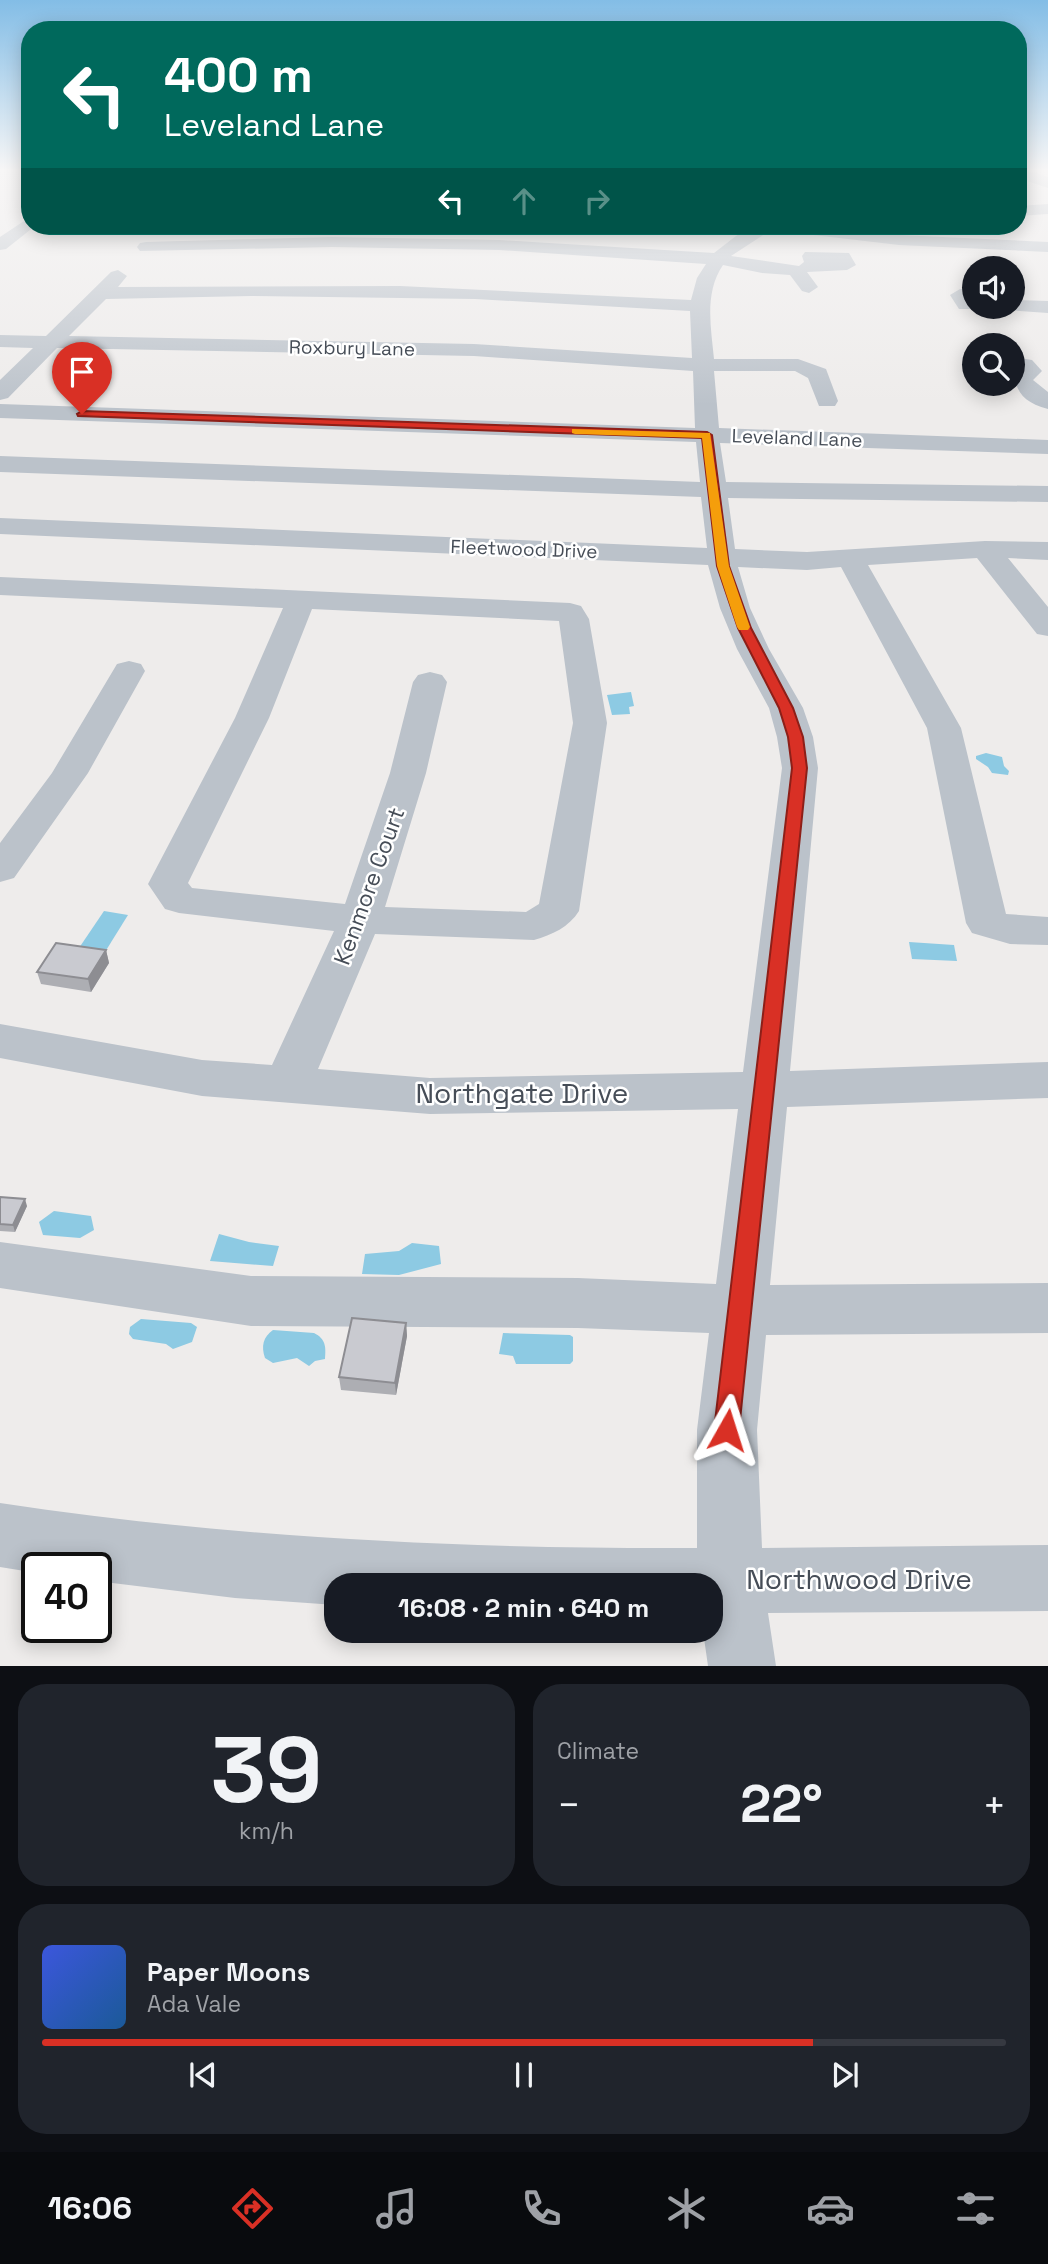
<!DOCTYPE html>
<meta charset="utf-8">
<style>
:root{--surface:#171b24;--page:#20242c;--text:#f1f3f6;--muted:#9ea1a6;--line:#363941;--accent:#d93025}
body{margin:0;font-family:"Space Grotesk",sans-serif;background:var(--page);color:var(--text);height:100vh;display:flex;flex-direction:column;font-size:26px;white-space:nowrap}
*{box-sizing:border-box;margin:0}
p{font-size:23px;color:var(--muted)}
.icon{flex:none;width:38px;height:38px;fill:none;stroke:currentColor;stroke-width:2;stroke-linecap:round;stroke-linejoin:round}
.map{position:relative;height:1666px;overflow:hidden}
.details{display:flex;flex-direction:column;gap:18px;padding:18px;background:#0d0f14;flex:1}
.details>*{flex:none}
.banner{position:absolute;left:21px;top:21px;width:1006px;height:214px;border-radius:28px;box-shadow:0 4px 18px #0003;background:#00695c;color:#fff;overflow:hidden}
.tools{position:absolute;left:962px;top:256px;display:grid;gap:14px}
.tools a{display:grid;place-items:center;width:63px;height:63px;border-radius:50%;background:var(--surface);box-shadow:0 4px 18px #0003;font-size:35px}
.speed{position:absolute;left:21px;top:1552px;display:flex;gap:14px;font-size:35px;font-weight:700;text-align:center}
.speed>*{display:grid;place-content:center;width:91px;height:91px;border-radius:50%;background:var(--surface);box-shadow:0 4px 18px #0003;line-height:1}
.speed .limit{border:4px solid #111;border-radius:10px;background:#fff;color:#111}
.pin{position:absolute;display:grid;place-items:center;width:60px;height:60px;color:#fff;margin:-72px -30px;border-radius:50% 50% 50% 0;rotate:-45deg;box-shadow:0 0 7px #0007}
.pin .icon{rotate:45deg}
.me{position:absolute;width:77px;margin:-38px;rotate:6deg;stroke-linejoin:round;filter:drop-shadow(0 0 5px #0008)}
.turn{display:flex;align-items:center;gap:24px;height:147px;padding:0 28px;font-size:32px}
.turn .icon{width:91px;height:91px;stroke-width:2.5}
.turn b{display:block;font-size:49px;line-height:60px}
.lanes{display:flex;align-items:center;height:66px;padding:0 28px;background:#0003;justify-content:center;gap:35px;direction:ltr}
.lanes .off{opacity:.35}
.big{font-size:52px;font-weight:700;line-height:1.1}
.details .widget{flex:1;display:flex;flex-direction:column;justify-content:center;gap:10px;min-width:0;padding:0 24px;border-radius:28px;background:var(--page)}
.details .dial{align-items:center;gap:0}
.dial b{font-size:91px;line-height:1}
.song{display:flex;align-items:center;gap:21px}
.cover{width:84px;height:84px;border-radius:10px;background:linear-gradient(135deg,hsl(230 70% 55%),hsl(210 70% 35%))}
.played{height:7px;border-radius:4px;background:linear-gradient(90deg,var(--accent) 80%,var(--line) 80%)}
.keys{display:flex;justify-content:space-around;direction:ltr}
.heat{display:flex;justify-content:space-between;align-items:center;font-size:38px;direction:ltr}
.details .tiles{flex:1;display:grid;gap:18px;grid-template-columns:1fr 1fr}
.widget:last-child{grid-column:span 2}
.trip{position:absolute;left:324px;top:1573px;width:399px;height:70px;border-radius:28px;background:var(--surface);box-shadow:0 4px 18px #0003;font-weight:700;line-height:70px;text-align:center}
.tabs{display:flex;height:112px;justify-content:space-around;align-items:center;background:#090b0e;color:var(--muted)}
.tabs .icon{width:49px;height:49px}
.tabs .selected{color:var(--accent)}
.tabs b{font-size:32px;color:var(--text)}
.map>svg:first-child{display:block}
.water{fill:#8dcae3}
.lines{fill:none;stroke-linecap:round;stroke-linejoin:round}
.minor{fill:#bbc2ca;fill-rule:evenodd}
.wall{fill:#adaeb3}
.shaded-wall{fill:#8d8d92}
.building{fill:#c9cad0;stroke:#8d8d92;stroke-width:2}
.route{fill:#d93025;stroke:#8d1f18;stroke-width:2}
.slow{fill:#f59e0b}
.labels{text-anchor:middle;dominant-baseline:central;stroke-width:5;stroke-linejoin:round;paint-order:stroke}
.far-street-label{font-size:19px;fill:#464d57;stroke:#fff}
.street-label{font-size:23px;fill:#464d57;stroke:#fff}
.near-street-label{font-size:28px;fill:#464d57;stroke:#fff}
</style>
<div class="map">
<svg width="1048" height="1666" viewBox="0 0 1048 1666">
<rect width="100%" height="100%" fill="#eeeceb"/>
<g class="water">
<polygon points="631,692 634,706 629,707 630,714 612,715 607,695"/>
<polygon points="986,753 1002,757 1004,766 1009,771 1008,775 992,773 988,767 976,759 976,756"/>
<polygon points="104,911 128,915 105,952 79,948"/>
<polygon points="909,942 954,945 957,961 912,959"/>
<polygon points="54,1211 91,1216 94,1230 80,1238 43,1235 39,1222"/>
<polygon points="219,1234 249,1242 279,1246 273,1266 210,1261"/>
<polygon points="412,1243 439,1246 441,1264 399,1275 362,1274 365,1254 399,1251"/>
<polygon points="141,1319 191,1323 197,1327 192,1342 173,1349 166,1344 133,1339 129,1334 130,1327"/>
<path d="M 273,1330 L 314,1333 C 326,1339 326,1347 325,1359 L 315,1361 L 309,1366 L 297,1358 L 273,1363 L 265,1358 C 261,1346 263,1337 273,1330 Z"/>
<polygon points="503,1333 570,1335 573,1337 573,1361 570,1364 516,1364 513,1356 499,1354"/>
</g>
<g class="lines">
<g class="minor">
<polygon points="1018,172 1034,172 1048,177 1048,188 1018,178"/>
<polygon points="1048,204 1048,214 1018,216 1018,206"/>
<polygon points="30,217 30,226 35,226 6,249 0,250 0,237"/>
<path d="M 754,226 L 816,226 L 899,235 L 1048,242 L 1048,252 L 899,245 L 771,230 L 731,256 L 799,266 L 804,262 L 802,256 L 805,252 L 849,253 L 856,265 L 847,270 L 807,272 L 818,287 L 809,293 L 802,291 L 790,275 L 762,273 L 723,265 C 704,293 711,327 714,359 L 798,359 L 826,369 L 838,401 L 835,406 L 819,406 L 808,378 L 795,371 L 714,371 L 719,428 L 1048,440 L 1048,454 L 720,443 L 726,482 L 1048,486 L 1048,502 L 728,498 L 735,549 L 807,552 L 985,541 L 1048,542 L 1048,560 L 1008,558 L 1048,607 L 1048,636 L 1037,634 L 977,558 L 868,565 L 961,728 L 1006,914 L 1048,917 L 1048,945 L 1010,944 L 972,933 L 966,923 L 927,728 L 841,567 L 807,570 L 738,567 L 750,608 L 769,649 L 803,708 L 813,737 L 818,768 L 790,1071 L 1048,1062 L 1048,1098 L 787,1107 L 770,1285 L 1048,1283 L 1048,1333 L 766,1335 L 757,1430 L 762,1548 L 1048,1545 L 1048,1611 L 768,1613 L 776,1666 L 708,1666 L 703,1631 L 710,1631 L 710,1586 L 336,1586 L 336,1605 L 235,1598 L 96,1581 L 96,1568 L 37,1568 L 37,1573 L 0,1567 L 0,1503 C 233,1538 462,1549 697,1548 L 697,1430 L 709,1333 L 578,1328 L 251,1326 L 0,1288 L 0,1242 L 251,1276 L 578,1278 L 716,1284 L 738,1109 L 430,1114 L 202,1096 L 0,1058 L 0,1024 L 202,1060 L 272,1065 L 334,931 L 179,913 L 165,909 L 148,884 L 235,718 L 283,608 L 0,595 L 0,577 L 570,603 L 581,606 L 589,619 L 607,723 L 579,911 C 569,927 552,935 534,940 L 375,934 L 318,1069 L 430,1078 L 743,1072 L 782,768 L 777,737 L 769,708 L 737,649 L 720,608 L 708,565 L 0,534 L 0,518 L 707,548 L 701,497 L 0,472 L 0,456 L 700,482 L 696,442 L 0,418 L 0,404 L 695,428 L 693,371 L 474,356 L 57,348 L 8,398 L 0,400 L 0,380 L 33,348 L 0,347 L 0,335 L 46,336 L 111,272 L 118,270 L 127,276 L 118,287 L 400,286 L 691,300 L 697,278 L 706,264 L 499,250 L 332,247 L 140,251 L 137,247 L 140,243 L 146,242 L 332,237 L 499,240 L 714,253 L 736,236 ZM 251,296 L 475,299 L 690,311 L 692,358 L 474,344 L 69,336 L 106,299 ZM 312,609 L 559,621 L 573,723 L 539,904 L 526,912 L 385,907 L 426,773 L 447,682 L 442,675 L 430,672 L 418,675 L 413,682 L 390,773 L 345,904 L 192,888 L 188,883 L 269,718 Z"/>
<polygon points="960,289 975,289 975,306 984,306 982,309 959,309 950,295"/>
<polygon points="1013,300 1048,301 1048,313 1006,310 1003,306 1013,306"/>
<path d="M 1013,357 L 1032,360 L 1042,371 L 1033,380 L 1048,392 L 1048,409 C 1017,401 1013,385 1013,357 Z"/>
<polygon points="129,661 141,664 145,671 88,773 14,878 0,882 0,843 52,773 117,664"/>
</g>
</g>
<g class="wall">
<polygon points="106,950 109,963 91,992 41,984 37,972"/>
<polygon points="0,1197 27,1206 15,1232 0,1231"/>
<polygon points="406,1323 407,1336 396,1395 341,1390 339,1377"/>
</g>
<g class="shaded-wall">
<polygon points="106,950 109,963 91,992 88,979"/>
<polygon points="25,1199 27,1206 15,1232 13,1225"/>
<polygon points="406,1323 407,1336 396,1395 395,1383"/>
</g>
<g class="building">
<polygon points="56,943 106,950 88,979 37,972"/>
<polygon points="0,1197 25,1199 13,1225 0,1224"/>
<polygon points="352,1318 406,1323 395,1383 339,1377"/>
</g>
<linearGradient id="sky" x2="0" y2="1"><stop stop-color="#83bde6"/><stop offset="0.42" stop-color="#f7f6f6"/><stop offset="1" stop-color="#f7f6f6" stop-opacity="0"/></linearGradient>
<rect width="1048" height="405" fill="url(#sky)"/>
<polygon class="route" points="82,411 707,432 712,435 729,566 751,628 793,708 803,737 807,768 739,1430 735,1438 727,1442 718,1438 714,1430 792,768 788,737 779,708 738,628 717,566 702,438 78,416 77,414"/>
<polygon class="slow" points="572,429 710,433 729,566 750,627 748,630 739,630 737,627 717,566 702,438 575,434 572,433"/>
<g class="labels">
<g class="far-street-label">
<text transform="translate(352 348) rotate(1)">Roxbury Lane</text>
<text transform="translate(797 438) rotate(2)">Leveland Lane</text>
<text transform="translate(524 549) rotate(2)">Fleetwood Drive</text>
</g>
<g class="street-label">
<text transform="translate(369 886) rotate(-70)">Kenmore Court</text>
</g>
<g class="near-street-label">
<text x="522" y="1093">Northgate Drive</text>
<text x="859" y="1579">Northwood Drive</text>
</g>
</g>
</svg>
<div class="tools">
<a><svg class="icon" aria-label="sound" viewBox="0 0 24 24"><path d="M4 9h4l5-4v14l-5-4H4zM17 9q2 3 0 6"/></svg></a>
<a><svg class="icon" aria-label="search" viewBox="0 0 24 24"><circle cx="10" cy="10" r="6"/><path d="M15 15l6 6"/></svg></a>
</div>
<div class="speed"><div class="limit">40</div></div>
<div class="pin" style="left:82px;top:414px;background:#d93025"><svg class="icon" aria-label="arrive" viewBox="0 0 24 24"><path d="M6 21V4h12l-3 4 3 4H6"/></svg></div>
<svg class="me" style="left:727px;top:1430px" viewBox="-20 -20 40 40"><path d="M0-17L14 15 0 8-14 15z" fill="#d93025" stroke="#fff" stroke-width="4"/></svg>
<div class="trip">16:08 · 2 min · 640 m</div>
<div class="banner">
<div class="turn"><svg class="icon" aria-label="left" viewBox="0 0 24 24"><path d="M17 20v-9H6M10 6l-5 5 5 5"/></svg><div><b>400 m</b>Leveland Lane</div></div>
<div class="lanes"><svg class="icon" aria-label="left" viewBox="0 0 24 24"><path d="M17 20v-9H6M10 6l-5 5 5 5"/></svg><svg class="icon off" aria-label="ahead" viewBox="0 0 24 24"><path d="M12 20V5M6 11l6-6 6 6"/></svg><svg class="icon off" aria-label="right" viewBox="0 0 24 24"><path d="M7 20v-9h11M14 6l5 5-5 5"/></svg></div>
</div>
</div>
<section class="details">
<div class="tiles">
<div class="widget dial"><b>39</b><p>km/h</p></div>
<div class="widget"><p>Climate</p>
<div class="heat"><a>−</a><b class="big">22°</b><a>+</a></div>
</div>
<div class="widget">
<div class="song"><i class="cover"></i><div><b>Paper Moons</b><p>Ada Vale</p></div></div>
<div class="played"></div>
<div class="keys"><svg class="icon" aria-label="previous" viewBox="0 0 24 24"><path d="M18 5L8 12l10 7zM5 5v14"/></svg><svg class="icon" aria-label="pause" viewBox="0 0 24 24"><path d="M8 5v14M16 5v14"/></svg><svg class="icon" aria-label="next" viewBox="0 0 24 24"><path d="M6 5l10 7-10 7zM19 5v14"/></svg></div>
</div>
</div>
</section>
<nav class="tabs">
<b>16:06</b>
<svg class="icon selected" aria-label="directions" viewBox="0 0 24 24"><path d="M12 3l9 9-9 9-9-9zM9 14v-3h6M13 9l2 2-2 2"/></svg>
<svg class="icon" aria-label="music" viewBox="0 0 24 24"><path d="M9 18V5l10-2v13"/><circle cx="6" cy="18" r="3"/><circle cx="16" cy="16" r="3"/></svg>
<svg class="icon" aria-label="phone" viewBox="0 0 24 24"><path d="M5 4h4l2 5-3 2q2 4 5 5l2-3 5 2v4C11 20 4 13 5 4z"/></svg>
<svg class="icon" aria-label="climate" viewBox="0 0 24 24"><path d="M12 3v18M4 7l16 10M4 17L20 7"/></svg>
<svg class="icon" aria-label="car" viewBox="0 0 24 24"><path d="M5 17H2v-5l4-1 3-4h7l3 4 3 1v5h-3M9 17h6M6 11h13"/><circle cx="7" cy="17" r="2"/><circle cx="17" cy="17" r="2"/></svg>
<svg class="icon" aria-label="filters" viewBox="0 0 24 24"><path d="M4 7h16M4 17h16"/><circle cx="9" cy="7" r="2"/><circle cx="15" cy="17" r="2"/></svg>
</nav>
